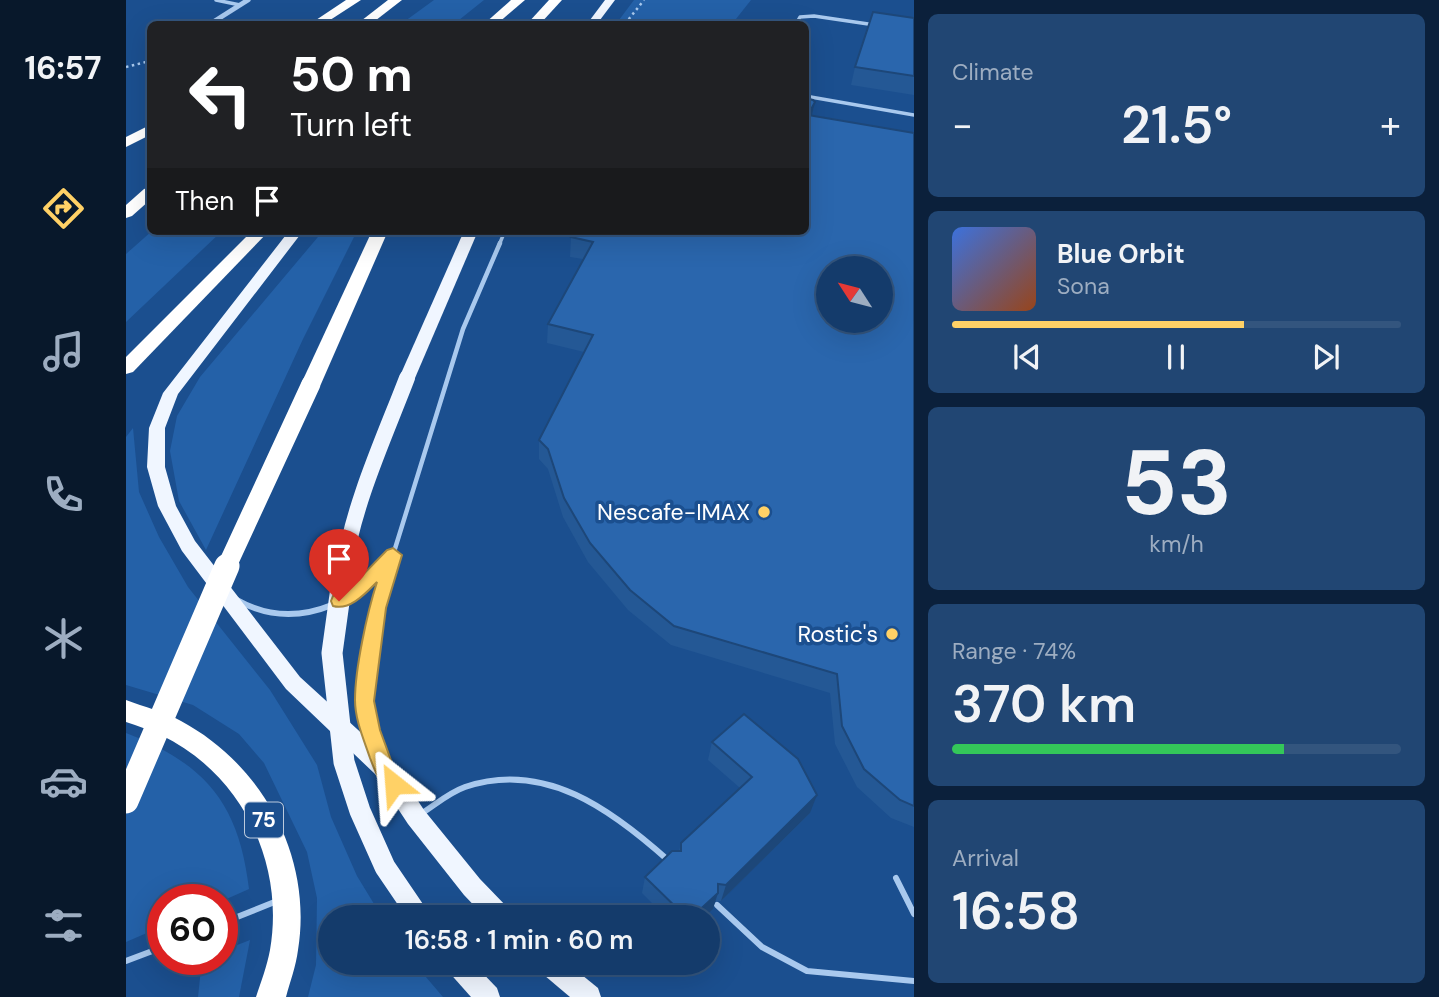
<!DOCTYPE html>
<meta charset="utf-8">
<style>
:root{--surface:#143b6b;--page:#214673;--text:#f1f3f6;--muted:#9dadc1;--line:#33557e;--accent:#ffd166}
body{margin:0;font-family:"DM Sans",sans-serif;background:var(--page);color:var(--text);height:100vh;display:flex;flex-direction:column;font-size:26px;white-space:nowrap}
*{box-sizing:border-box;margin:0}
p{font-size:23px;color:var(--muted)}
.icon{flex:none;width:38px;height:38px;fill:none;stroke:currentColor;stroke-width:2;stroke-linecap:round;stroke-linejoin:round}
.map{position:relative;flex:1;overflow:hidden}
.drawer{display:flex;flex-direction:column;gap:14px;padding:14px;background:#0b203b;width:525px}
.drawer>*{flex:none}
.hud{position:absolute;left:21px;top:21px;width:662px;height:214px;border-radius:10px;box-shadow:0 7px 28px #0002,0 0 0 2px var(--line);background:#202124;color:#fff;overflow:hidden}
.needle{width:46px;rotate:306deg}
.controls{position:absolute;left:690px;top:256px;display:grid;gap:14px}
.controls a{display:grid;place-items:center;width:77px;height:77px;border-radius:50%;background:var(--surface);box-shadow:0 7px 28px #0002,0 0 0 2px var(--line);font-size:35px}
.speed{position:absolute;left:21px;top:884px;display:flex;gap:14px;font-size:35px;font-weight:700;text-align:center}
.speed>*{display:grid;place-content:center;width:91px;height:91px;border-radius:50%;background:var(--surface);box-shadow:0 7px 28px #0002,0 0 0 2px var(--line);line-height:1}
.speed .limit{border:10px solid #d22;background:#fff;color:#111}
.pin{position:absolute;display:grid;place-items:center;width:60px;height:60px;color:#fff;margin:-72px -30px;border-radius:50% 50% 50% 0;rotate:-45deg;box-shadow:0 0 7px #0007}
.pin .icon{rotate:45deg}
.me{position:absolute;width:77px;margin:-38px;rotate:332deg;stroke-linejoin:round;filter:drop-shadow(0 0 5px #0008)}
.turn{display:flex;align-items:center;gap:24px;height:147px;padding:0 28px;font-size:32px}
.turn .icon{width:91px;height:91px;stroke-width:2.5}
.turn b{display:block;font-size:49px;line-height:60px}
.then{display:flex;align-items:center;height:66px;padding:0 28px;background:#0003;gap:14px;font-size:26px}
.big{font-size:52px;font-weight:600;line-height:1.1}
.drawer .tile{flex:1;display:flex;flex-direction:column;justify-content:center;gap:10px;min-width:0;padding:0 24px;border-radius:10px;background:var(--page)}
.drawer .dial{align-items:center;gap:0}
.dial b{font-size:91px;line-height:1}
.song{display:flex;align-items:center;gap:21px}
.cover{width:84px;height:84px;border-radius:10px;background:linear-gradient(135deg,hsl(220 70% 55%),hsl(20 70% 35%))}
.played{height:7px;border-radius:4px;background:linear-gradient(90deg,var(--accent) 65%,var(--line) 65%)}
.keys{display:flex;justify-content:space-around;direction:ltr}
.heat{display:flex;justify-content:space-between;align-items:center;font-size:38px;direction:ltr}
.charge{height:10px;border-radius:5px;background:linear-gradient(90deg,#34c759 74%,var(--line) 0)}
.trip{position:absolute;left:192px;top:905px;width:402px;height:70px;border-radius:35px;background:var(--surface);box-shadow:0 7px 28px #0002,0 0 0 2px var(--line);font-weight:600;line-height:70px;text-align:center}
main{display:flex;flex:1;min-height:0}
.dock{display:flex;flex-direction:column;width:126px;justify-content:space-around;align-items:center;background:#08182b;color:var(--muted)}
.dock .icon{width:49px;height:49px}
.dock .selected{color:var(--accent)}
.dock b{font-size:32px;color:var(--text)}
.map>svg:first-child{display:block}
.green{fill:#2461a8}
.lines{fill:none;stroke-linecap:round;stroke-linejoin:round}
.path{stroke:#a9c9ee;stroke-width:2.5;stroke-dasharray:2.5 3.5;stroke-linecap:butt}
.lane-far2{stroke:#a9c9ee;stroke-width:3.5}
.lane-far1{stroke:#a9c9ee;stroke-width:4.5}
.lane{stroke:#a9c9ee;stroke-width:6}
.street{stroke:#a9c9ee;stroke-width:5}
.primary{fill:#f0f6ff;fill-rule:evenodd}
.highway{fill:#fff;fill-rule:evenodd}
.primary-bridge-far1{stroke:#f0f6ff;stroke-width:16}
.primary-bridge{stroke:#f0f6ff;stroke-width:21}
.highway-bridge-far1{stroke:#fff;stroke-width:19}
.highway-bridge{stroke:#fff;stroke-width:25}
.wall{fill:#245895}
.shaded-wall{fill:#1d4779}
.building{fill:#2a66ad;stroke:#1d4779;stroke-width:2;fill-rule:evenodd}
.route{fill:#ffd166;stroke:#a68842;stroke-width:2}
.poi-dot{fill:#ffd166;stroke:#1b4f8f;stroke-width:2.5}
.labels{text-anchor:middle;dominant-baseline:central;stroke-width:7;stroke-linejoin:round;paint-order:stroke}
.shield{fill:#1b4f8f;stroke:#bbcadd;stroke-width:2}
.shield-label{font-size:21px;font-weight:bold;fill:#fff}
.poi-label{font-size:23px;fill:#fff;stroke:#1b4f8f;text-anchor:end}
</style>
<main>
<nav class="dock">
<b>16:57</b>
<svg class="icon selected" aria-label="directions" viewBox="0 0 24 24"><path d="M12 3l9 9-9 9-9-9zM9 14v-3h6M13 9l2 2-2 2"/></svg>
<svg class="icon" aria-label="music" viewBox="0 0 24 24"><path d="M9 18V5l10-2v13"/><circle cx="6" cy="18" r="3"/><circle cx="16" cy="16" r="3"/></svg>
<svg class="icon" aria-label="phone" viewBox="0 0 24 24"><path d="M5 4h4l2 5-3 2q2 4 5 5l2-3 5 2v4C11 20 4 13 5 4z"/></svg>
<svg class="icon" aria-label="climate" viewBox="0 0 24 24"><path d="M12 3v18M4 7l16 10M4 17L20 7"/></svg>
<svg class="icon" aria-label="car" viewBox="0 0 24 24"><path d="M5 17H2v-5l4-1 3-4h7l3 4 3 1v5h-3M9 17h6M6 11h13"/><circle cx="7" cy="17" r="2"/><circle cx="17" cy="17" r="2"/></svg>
<svg class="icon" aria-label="filters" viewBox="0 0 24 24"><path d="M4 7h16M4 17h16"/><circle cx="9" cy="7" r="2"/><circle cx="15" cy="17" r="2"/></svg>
</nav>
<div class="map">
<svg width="788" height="997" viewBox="0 0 788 997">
<rect width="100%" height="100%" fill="#1b4f8f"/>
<g class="green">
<polygon points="308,0 358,0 328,24 275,24"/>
<polygon points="508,0 625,0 606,24 490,24"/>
<polygon points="26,231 96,231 0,322 0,254"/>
<polygon points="197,231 231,231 177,339 80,550 53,501 44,451 51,416 74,377"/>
<polygon points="7,428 13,492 33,537 62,587 144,690 191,765 205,817 231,876 256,917 205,917 205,962 288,963 317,997 182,997 190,965 191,898 181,852 138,763 113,734 67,705 0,685 0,437"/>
<path d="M 0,733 C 80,764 113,804 123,889 L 96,901 L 37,900 L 37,926 L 0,942 Z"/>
<polygon points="124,940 113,997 72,997 76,959 96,959 96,951"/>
</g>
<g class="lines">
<g class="path">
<polyline points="499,24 518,0"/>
<polyline points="0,67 24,61"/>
</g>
<g class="lane-far2">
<polyline points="90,0 114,5"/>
<polyline points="670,24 674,17 688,16 749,25"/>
<polyline points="679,96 788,115"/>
<polyline points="373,245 379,231"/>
</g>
<g class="lane-far1">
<polyline points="254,568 265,557"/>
<polyline points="263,568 337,329 374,243"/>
</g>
<g class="lane">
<polyline points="221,597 230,593 256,566"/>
<path d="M 111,600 C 141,617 174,618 206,605"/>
<polyline points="252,751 238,701 251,608 264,566"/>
<path d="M 293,815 C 308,806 322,793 339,787 C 419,760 486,810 543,861"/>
<polyline points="770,878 788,914"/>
<polyline points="591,905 636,947 681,971 788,981"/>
<polyline points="96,923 151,901"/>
<polyline points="0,961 37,947"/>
</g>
<polyline class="street" points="84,24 122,0"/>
<g class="primary">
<polygon points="479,0 489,0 471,24 461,24"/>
<polygon points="163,231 177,231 52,394 39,428 39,467 50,506 69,541 174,677 265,760 298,810 354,879 383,909 387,917 359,917 338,895 282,824 249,774 160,689 56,551 32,506 21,467 23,428 37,393"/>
<polygon points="338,231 352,231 289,378 281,383 275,382 273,378"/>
<polygon points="317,962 346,962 371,988 374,997 345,997 321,970"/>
<polygon points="408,962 440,962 472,988 475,997 444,997 412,970"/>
</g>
<g class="highway">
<polygon points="220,0 235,0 198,24 184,24"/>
<polygon points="262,0 276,0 245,24 231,24"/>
<polygon points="385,0 399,0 371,24 358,24"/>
<polygon points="423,0 436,0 414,24 401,24"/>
<polygon points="24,125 24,135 0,147 0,137"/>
<polygon points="24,187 24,200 6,216 0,218 0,205 18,189"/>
<polygon points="126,231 143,231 7,372 0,374 0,357"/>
<polygon points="246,231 262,231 195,384 192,388 178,388 175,384"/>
<path d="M 0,700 C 18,707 39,712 55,721 C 137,765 187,857 172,950 C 170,966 164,982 160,997 L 130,997 C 135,982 141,966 144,950 C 159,863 116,774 35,735 C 24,730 12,726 0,722 Z"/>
</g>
<path class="primary-bridge-far1" d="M 218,568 C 227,505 258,438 281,378"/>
<polyline class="primary-bridge" points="218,566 206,653 218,762 234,811 259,867 293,917"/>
<polyline class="highway-bridge-far1" points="100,568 185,384"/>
<polyline class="highway-bridge" points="0,801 101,566"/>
</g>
<g class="wall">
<polygon points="788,18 788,95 725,85 729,67"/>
<polygon points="679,98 689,102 686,115 788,133 788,827 765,818 731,787 709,744 704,693 545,645 502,610 462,562 437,517 422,469 413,459 413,440 458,352 421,343 422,324 457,259 444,257 445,237"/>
<polygon points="586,742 684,813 595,901 589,901 587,909 579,917 540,917 516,893 519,877 553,851 555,843 614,788 582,760"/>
</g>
<g class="shaded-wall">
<polygon points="689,102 685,120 682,115"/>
<polygon points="691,795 684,813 595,901 600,885"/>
<polygon points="592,893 587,909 579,917 566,917"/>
</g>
<g class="building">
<polygon points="747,12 788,18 788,76 729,67"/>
<path d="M 679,98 L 687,100 L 689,102 L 682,115 L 788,133 L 788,806 L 774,800 L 738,769 L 716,726 L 711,674 L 548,626 L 504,590 L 464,543 L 438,498 L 422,449 L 413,440 L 467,335 L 422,324 L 467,242 L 445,237 L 449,231 L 679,231 ZM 702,268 L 754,268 L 754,320 L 702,320 Z"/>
<polygon points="618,714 672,759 691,795 600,885 592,884 592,893 566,917 560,917 519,877 546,851 555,851 555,843 626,777 586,742"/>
</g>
<path class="route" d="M 267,548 L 276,555 L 260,608 L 248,701 L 254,730 L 266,763 L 278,784 L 275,790 L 268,793 C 255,788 249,771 244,758 C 238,740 229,720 229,700 C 229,669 241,613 251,582 C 240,593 224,611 207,606 L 205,601 L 207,596 L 224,588 L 261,550 Z"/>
<g class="poi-dot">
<circle cx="638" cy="512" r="7"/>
<circle cx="766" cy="634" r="7"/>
</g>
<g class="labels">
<rect class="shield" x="119" y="802.5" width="38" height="35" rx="5"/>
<g class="shield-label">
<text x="138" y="820">75</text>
</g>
<g class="poi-label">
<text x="624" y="512">Nescafe-IMAX</text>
<text x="752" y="634">Rostic's</text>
</g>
</g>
</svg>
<div class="controls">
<a><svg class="needle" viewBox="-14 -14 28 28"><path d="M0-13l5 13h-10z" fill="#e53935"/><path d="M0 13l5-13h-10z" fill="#9dadc1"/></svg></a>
</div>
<div class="speed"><div class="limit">60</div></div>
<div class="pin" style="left:213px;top:601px;background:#d93025"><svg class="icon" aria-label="arrive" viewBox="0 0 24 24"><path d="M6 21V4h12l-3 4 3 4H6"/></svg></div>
<svg class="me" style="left:268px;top:784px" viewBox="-20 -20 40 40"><path d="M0-17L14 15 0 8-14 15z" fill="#ffd166" stroke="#fff" stroke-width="4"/></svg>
<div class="trip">16:58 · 1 min · 60 m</div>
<div class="hud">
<div class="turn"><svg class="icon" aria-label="left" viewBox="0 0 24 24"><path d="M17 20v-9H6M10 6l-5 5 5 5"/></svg><div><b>50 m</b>Turn left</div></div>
<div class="then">Then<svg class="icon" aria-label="arrive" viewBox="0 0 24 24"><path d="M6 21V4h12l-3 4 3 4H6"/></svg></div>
</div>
</div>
<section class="drawer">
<div class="tile"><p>Climate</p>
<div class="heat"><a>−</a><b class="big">21.5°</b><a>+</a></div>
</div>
<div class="tile">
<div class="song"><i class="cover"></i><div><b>Blue Orbit</b><p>Sona</p></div></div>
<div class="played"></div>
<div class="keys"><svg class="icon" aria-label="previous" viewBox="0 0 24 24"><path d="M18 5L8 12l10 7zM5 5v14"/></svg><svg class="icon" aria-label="pause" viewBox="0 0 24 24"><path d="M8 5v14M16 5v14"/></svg><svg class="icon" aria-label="next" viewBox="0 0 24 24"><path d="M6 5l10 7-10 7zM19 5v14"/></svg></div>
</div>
<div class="tile dial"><b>53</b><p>km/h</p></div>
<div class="tile"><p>Range · 74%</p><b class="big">370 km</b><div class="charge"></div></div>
<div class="tile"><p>Arrival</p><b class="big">16:58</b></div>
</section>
</main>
